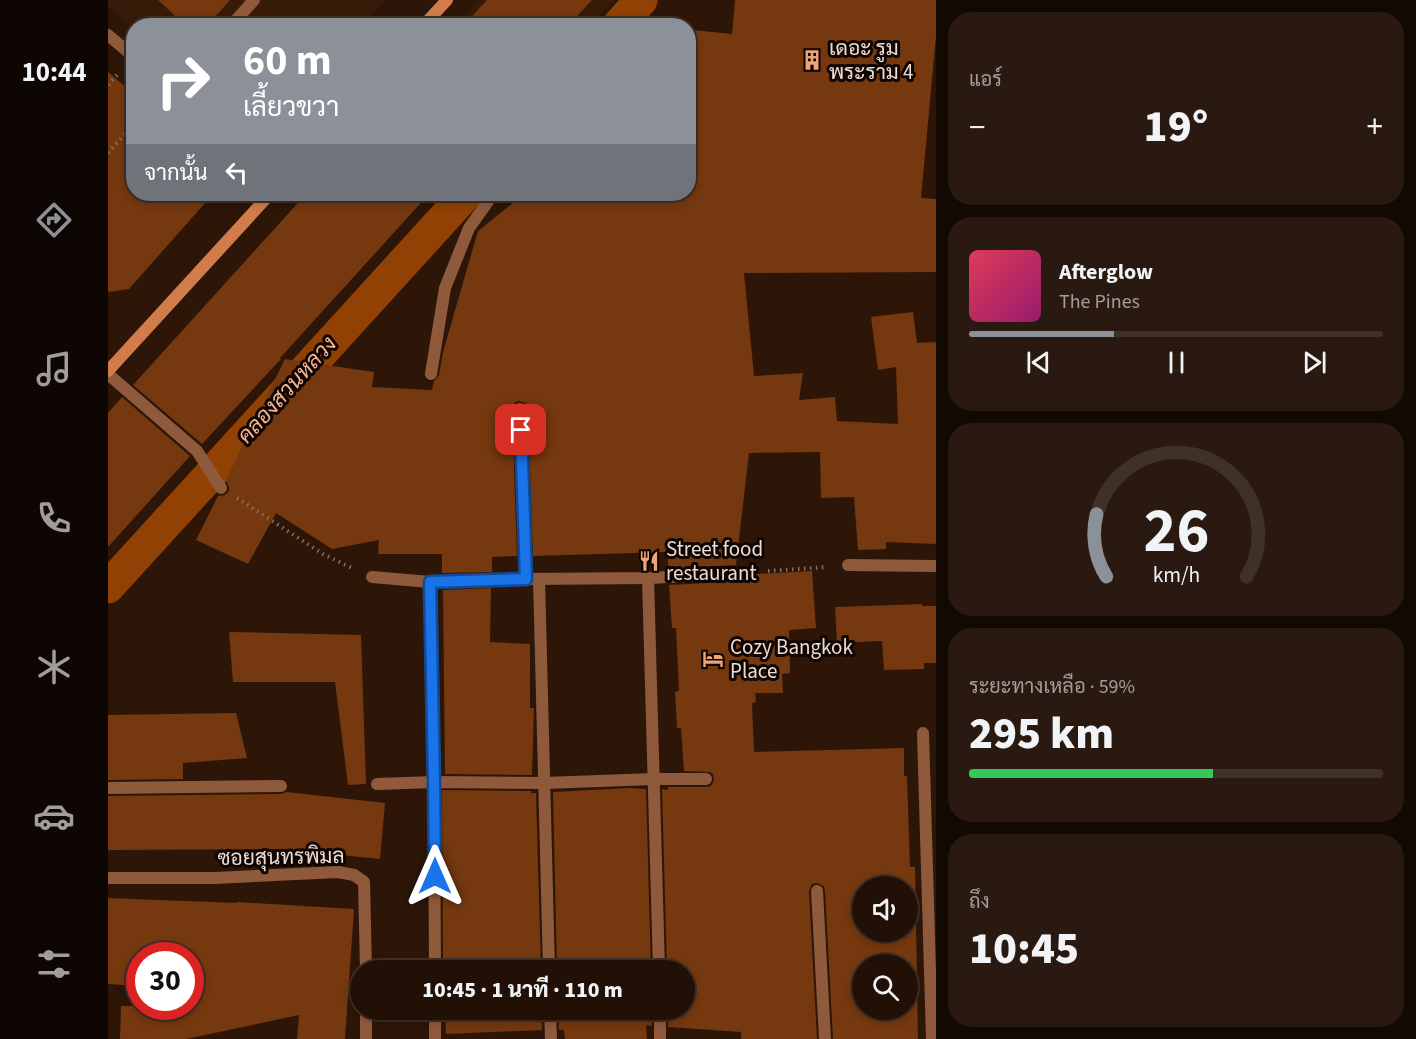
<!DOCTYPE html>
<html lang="th">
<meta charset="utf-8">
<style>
:root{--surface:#221006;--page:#2a1910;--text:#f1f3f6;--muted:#a29d9b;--line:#3f3028;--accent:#8c9099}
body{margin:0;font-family:"Source Sans 3",Sarabun,sans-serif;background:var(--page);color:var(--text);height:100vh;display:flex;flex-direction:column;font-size:22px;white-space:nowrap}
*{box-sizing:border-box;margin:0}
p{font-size:20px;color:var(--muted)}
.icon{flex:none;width:33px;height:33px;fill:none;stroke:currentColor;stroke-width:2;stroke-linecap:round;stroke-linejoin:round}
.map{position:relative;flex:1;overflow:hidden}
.sheet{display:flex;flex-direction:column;gap:12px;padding:12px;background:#130903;width:480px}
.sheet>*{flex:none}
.hud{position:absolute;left:18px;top:18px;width:570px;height:183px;border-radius:24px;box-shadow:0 3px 9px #0003,0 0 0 2px var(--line);background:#8c9099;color:#fff;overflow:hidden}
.fabs{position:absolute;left:744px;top:876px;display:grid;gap:12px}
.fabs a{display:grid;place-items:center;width:66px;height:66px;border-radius:50%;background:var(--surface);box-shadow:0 3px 9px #0003,0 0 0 2px var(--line);font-size:30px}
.speed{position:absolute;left:18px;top:942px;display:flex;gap:12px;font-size:30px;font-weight:700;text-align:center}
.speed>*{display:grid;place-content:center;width:78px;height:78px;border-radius:50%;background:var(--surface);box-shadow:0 3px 9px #0003,0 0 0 2px var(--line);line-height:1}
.speed .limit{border:9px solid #d22;background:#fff;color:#111}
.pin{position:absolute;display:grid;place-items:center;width:51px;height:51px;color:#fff;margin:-26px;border-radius:12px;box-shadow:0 3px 9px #0006}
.me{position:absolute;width:66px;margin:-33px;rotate:0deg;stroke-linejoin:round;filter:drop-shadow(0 0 4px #0008)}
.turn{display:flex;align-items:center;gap:21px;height:126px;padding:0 18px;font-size:27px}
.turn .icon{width:78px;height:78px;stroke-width:2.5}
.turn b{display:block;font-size:42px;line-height:51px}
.then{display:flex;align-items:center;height:57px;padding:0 18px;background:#0003;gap:12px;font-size:22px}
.big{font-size:45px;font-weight:800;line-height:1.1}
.sheet .widget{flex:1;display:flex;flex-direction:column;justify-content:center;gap:9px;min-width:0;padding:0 21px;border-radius:24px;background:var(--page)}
.sheet .dial{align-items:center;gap:0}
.dial svg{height:156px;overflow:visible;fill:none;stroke:var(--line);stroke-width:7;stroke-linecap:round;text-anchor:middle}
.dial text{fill:var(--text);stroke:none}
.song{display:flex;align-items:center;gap:18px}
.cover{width:72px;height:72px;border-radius:9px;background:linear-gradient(135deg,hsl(350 70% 55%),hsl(320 70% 35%))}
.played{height:6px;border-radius:3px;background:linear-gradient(90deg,var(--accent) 35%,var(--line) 35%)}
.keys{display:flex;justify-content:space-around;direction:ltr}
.heat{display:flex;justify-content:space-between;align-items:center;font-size:33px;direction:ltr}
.charge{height:9px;border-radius:4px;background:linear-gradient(90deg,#34c759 59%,var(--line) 0)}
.trip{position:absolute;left:242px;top:960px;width:345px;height:60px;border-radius:30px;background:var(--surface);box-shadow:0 3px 9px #0003,0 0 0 2px var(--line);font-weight:800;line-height:60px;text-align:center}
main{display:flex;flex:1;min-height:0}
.tab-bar{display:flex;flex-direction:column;width:108px;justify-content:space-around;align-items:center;background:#0e0602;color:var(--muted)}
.tab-bar .icon{width:42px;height:42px}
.tab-bar .selected{color:var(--accent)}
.tab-bar b{font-size:27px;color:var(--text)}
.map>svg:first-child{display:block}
.built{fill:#371a08}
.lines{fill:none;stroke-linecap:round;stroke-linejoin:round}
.canal{stroke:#904103;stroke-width:33}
.building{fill:#75380f;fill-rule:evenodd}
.path{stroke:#836f63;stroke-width:4;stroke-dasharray:1.5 4.5;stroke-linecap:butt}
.lane{stroke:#8f5a3c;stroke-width:12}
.street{stroke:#8f5a3c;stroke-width:12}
.secondary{stroke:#d17c4a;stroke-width:12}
.route-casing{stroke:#114b97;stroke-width:15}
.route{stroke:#1a73e8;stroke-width:10}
.labels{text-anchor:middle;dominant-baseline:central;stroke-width:6;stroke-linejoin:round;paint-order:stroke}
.poi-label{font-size:21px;fill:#ecdbd2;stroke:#0e0502;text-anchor:start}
.street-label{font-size:21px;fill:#ecdbd2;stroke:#0e0502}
.water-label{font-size:22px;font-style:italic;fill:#f6b38f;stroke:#0e0502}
</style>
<main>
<nav class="tab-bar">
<b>10:44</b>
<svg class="icon selected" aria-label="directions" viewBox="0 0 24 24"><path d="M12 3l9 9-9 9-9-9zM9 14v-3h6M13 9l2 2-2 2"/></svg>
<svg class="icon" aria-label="music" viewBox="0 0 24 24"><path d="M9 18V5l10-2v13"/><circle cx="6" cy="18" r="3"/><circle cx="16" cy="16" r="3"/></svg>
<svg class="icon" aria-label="phone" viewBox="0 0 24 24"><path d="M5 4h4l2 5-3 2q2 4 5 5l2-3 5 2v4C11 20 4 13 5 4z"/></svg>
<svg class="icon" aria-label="climate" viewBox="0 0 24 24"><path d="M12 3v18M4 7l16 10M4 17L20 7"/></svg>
<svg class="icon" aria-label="car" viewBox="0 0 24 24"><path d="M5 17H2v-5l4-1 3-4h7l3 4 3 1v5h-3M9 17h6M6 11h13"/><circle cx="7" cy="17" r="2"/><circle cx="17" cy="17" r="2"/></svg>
<svg class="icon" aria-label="filters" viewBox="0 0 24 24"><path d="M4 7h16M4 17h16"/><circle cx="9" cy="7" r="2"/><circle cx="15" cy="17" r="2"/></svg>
</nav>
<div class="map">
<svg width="828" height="1039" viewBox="0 0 828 1039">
<rect width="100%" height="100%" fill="#2d1608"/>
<g class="built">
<polygon points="0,0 278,0 254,26 26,26 25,29 0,6"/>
<polygon points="371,0 506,0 483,25 348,26"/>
</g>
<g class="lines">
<g class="canal">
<polyline points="510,26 533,0"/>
<polyline points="0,587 358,194"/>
</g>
</g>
<g class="building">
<polygon points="50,0 122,0 99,26 78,26"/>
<polygon points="379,0 484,0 460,26 355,26"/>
<polygon points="627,0 828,0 828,36 813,198 828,199 828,272 636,273 646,376 695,373 691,400 727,397 729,421 790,424 788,367 770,370 763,317 805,312 809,343 828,342 828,544 778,542 778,549 750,550 746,497 713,498 712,452 641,453 628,565 560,569 560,552 425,556 420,409 419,404 412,401 407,402 404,409 409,556 384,557 384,572 334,573 334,554 270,554 271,540 224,549 168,513 140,564 88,540 110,496 117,495 121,491 121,487 118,480 177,359 266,372 264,387 324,390 326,381 331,375 335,352 370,231 416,194 580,194 580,85 585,30 624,34"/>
<polygon points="0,72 26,94 26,194 105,194 21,289 0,292"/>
<polygon points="198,194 321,194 172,358 173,359 94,444 25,385"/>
<polygon points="14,397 82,456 0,547 0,413"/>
<path d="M 704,571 L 708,628 L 681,630 L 682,673 L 674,674 L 675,693 L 647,693 L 648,702 L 644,703 L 646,752 L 796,748 L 796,776 L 799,776 L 802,867 L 807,867 L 810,1039 L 725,1039 L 717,891 L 716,886 L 709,883 L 704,884 L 701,891 L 709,1039 L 633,1039 L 633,1032 L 560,1027 L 560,1010 L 576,1010 L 576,970 L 559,970 L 554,789 L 560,790 L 560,787 L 599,787 L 603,786 L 606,780 L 605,774 L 602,772 L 576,771 L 573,728 L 569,728 L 567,692 L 571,691 L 568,628 L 564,628 L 561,585 L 639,581 L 644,580 L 647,574 ZM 754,886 L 800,886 L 800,932 L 754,932 ZM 754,964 L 800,964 L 800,1010 L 754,1010 Z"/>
<polygon points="383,588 382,642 422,644 422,708 426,708 424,775 337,774 335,590"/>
<polygon points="814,604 814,606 828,606 828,663 816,663 816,669 776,670 774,641 729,643 727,607"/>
<polygon points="121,632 253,635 258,784 240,785 227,682 125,682"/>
<polygon points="128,713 139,758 75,763 75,779 0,780 0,715"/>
<polygon points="521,788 538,789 543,970 449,970 445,792"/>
<polygon points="334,790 423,791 423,793 428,793 433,970 335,970"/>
<polygon points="178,792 277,803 272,859 174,849 0,850 0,796 173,794"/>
<polygon points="0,898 129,903 129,902 246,909 237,1039 189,1039 191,1015 78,1039 12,1039 13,1006 82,1006 82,956 32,956 32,986 0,984"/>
<polygon points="337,1010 434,1010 434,1030 338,1034"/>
<polygon points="450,1010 544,1010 544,1026 538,1025 539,1039 457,1039 456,1030 451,1030"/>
</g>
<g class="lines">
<g class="path">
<polyline points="0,85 11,73"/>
<polyline points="0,153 26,124"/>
<polyline points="129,498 215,554 246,569"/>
<polyline points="660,571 719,567"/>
</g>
<g class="lane">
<polyline points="0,374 89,451 113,488"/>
<polyline points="323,374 337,288 361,228 381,200 374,194"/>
</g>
<g class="street">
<polyline points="123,26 146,0"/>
<polyline points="0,35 26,57"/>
<polyline points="412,409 418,579"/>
<polyline points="740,565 828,566"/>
<polyline points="264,577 322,582 418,579 540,578 639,573"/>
<polyline points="540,578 551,970"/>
<polyline points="431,579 441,970"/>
<polyline points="322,582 326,782 327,970"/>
<polyline points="815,733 824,1039"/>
<polyline points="269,784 326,782 436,783 546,779 598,779"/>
<polyline points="0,788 173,786"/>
<polyline points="0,878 107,878 230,872 246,875 256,882 258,970"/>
<polyline points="709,891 717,1039"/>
<polyline points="327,1010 327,1039"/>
<polyline points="442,1010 443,1039"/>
<polyline points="552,1010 552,1039"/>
<polyline points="258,1039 258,1010"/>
</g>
<g class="secondary">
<polyline points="315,26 339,0"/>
<polyline points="0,371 162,194"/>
</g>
</g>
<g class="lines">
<g class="route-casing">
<polyline id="route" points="327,876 326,782 322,582 418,579 413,430"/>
</g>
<use href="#route" class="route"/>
</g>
<defs>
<g id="building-bare" transform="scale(1.62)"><path d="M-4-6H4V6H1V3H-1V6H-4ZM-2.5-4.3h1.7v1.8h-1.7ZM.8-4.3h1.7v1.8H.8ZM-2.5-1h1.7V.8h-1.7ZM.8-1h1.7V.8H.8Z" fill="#efa378" stroke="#0e0502" stroke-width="2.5" paint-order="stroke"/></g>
<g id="restaurant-bare" transform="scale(1.62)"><path d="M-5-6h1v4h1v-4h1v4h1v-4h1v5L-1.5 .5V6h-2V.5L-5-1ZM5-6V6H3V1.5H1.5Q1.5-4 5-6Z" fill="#efa378" stroke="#0e0502" stroke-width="2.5" paint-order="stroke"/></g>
<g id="hotel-bare" transform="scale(1.62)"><path d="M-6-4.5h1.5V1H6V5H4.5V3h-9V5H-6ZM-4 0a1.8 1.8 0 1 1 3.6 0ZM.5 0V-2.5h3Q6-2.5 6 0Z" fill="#efa378" stroke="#0e0502" stroke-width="2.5" paint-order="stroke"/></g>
</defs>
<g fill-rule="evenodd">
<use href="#building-bare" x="704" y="60"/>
<use href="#restaurant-bare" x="541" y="561"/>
<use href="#hotel-bare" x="605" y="659"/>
</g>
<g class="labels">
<g class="poi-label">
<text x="721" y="48">เดอะ รูม<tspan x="721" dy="24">พระราม 4</tspan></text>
<text x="558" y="549">Street food<tspan x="558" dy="24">restaurant</tspan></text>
<text x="622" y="647">Cozy Bangkok<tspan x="622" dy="24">Place</tspan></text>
</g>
<g class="street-label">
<text transform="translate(173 857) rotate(-1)">ซอยสุนทรพิมล</text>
</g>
<g class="water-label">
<text transform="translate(179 390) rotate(-48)">คลองสวนหลวง</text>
</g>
</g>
</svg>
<div class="fabs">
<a><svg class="icon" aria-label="sound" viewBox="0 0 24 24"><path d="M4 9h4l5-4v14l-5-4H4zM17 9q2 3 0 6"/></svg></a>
<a><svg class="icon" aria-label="search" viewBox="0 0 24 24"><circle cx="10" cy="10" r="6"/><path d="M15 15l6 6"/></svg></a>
</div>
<div class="speed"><div class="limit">30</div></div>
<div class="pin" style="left:413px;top:430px;background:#d93025"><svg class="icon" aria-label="arrive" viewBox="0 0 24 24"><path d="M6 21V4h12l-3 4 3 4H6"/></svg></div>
<svg class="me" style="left:327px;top:876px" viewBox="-20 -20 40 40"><path d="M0-17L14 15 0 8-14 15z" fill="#1a73e8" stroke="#fff" stroke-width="4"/></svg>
<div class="trip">10:45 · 1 นาที · 110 m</div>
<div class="hud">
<div class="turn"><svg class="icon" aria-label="right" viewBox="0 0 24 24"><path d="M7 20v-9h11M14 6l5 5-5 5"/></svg><div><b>60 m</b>เลี้ยวขวา</div></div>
<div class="then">จากนั้น<svg class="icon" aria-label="left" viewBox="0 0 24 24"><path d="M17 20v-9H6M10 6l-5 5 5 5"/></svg></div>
</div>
</div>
<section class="sheet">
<div class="widget"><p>แอร์</p>
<div class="heat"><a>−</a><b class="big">19°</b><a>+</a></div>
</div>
<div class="widget">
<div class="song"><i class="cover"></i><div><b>Afterglow</b><p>The Pines</p></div></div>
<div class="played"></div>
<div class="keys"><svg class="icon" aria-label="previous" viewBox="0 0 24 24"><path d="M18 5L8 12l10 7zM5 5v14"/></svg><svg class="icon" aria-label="pause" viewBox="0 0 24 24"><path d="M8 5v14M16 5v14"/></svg><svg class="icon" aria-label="next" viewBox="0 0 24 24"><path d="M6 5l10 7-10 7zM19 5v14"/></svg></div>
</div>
<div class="widget dial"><svg viewBox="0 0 100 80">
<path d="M14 69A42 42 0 1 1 86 69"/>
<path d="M14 69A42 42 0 0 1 9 37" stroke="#8c9099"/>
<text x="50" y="56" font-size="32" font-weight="700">26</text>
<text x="50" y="72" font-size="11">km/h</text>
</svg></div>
<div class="widget"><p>ระยะทางเหลือ · 59%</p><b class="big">295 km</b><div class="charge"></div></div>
<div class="widget"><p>ถึง</p><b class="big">10:45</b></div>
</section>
</main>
